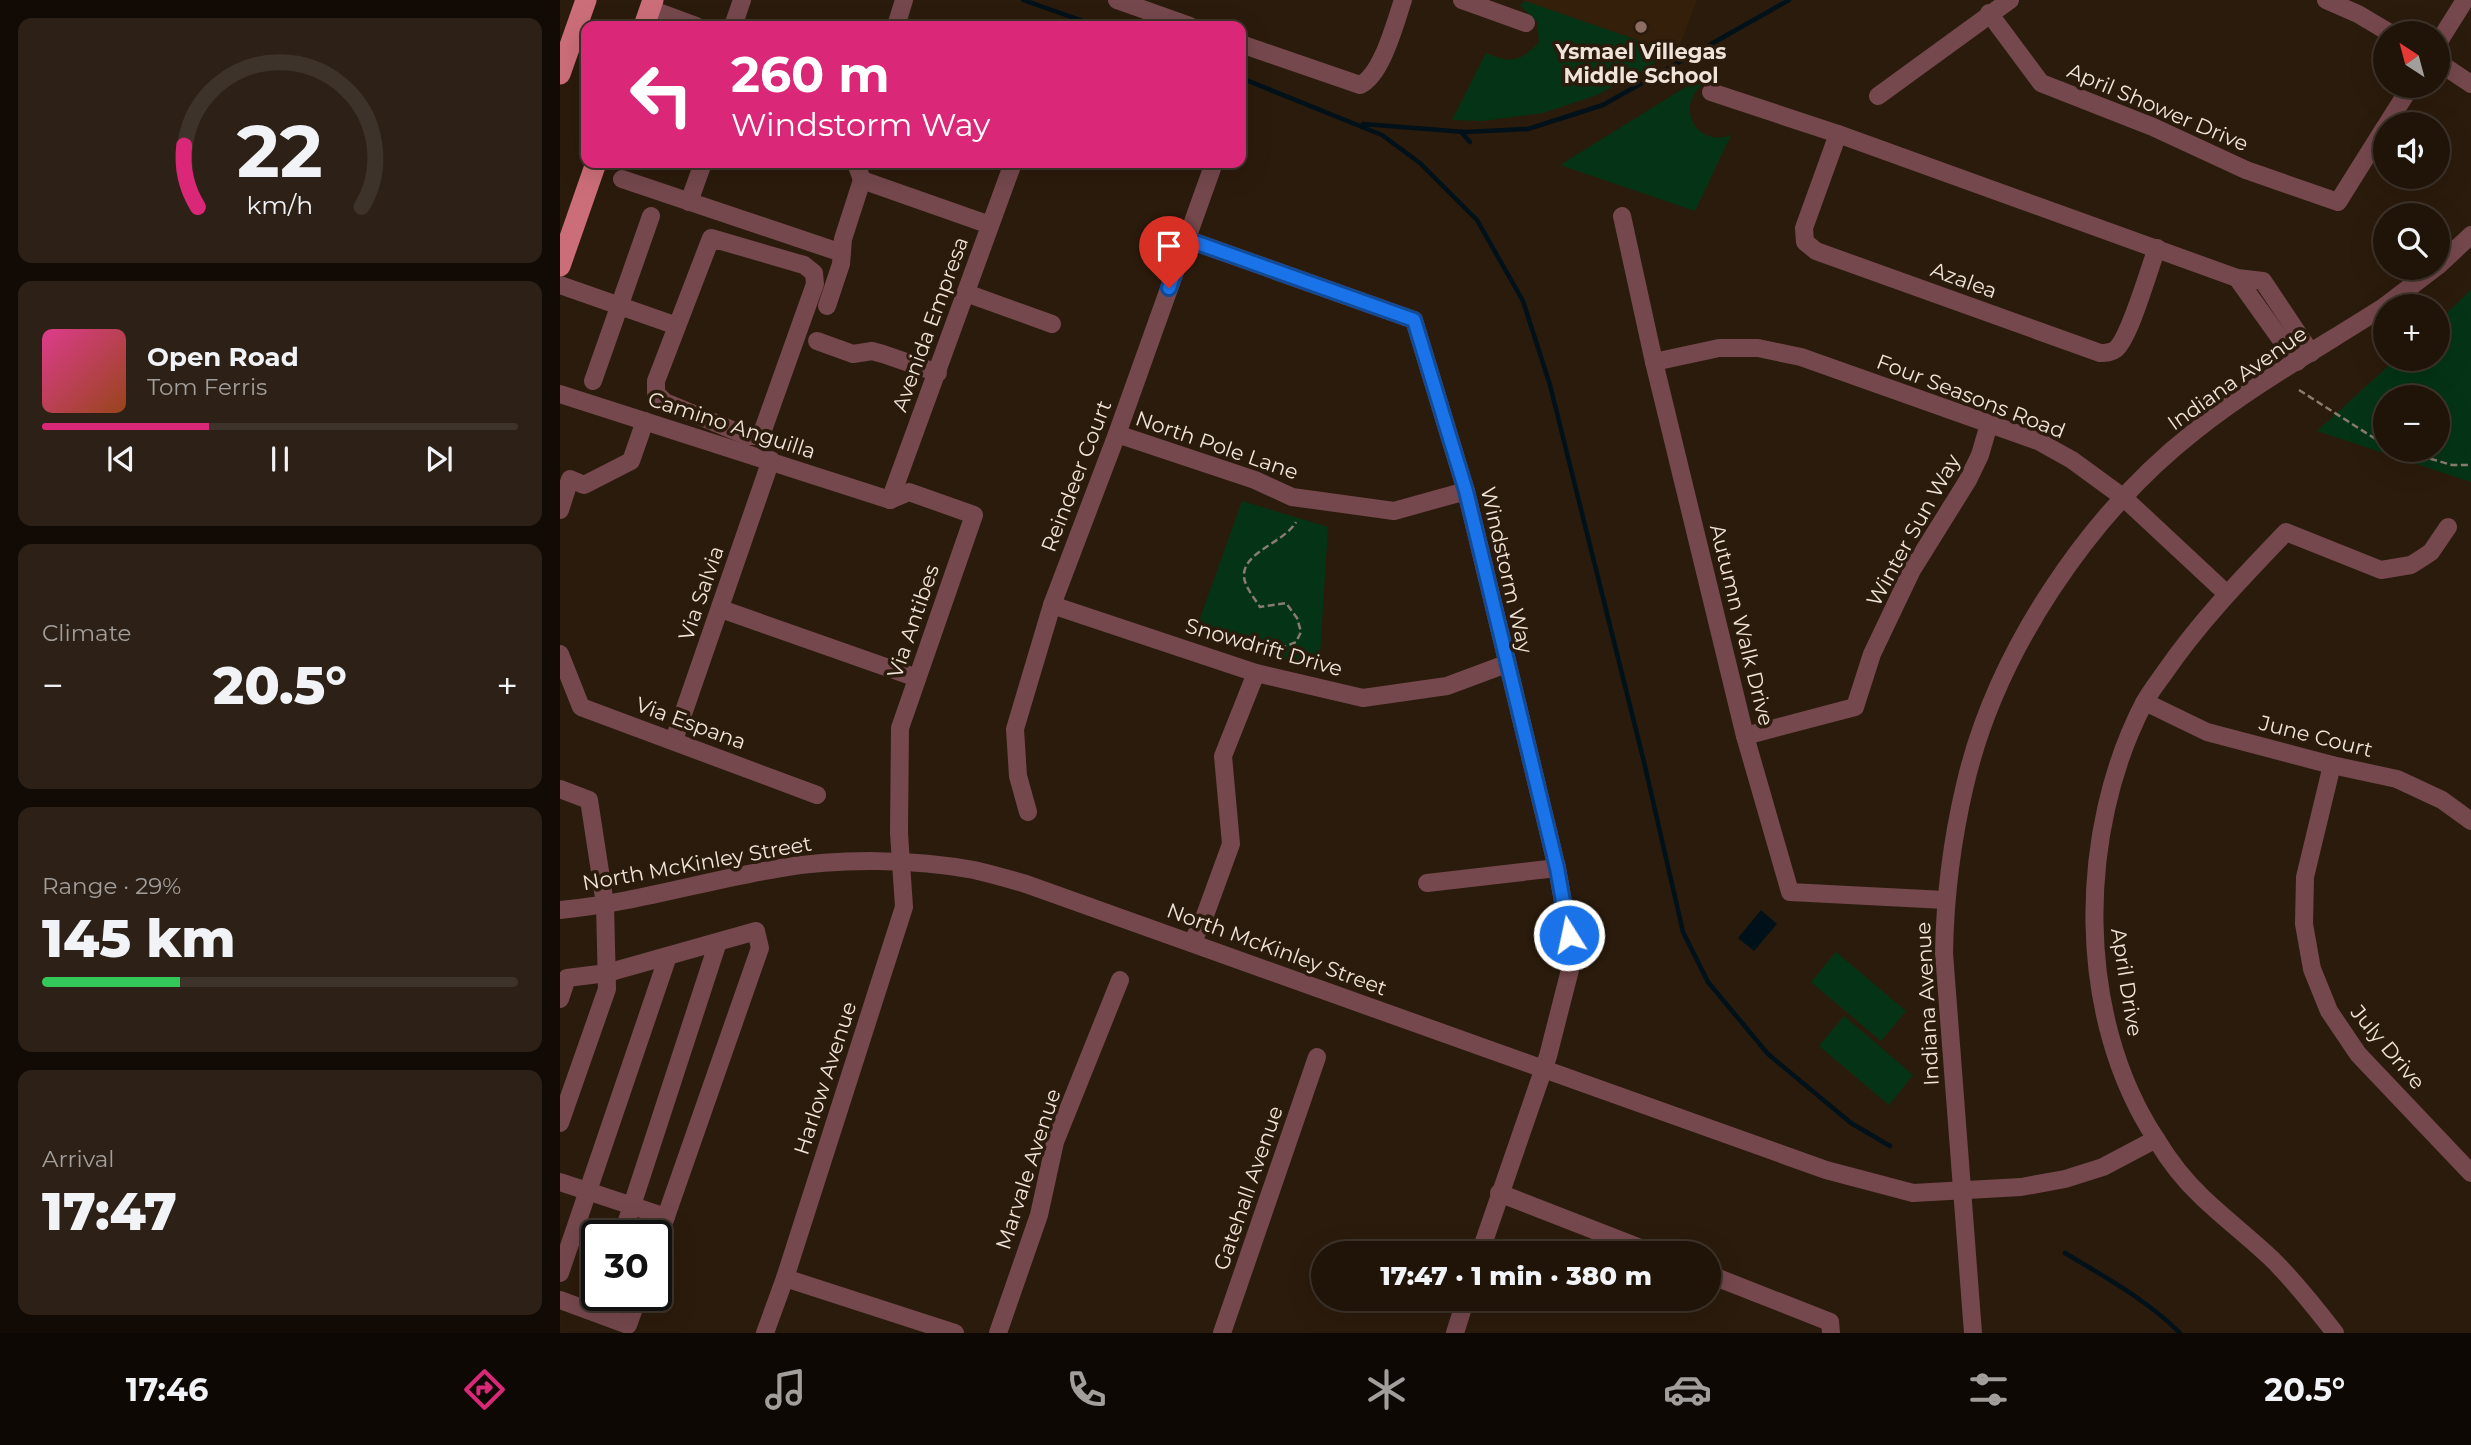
<!DOCTYPE html>
<meta charset="utf-8">
<style>
:root{--surface:#201409;--page:#2d2117;--text:#f1f3f6;--muted:#a29e9c;--line:#3d332a;--accent:#db2777}
body{margin:0;font-family:Montserrat,sans-serif;background:var(--page);color:var(--text);height:100vh;display:flex;flex-direction:column;font-size:26px;white-space:nowrap}
*{box-sizing:border-box;margin:0}
p{font-size:23px;color:var(--muted)}
.icon{flex:none;width:38px;height:38px;fill:none;stroke:currentColor;stroke-width:2;stroke-linecap:round;stroke-linejoin:round}
.map{position:relative;flex:1;overflow:hidden}
.drawer{display:flex;flex-direction:column;gap:18px;padding:18px;background:#120b05;width:560px}
.drawer>*{flex:none}
.hud{position:absolute;left:21px;top:21px;width:665px;height:147px;border-radius:14px;box-shadow:0 7px 28px #0002,0 0 0 2px var(--line);background:#db2777;color:#fff;overflow:hidden}
.needle{width:46px;rotate:324deg}
.buttons{position:absolute;left:1813px;top:21px;display:grid;gap:14px}
.buttons a{display:grid;place-items:center;width:77px;height:77px;border-radius:50%;background:var(--surface);box-shadow:0 7px 28px #0002,0 0 0 2px var(--line);font-size:35px}
.speed{position:absolute;left:21px;top:1220px;display:flex;gap:14px;font-size:35px;font-weight:700;text-align:center}
.speed>*{display:grid;place-content:center;width:91px;height:91px;border-radius:50%;background:var(--surface);box-shadow:0 7px 28px #0002,0 0 0 2px var(--line);line-height:1}
.speed .limit{border:4px solid #111;border-radius:10px;background:#fff;color:#111}
.pin{position:absolute;display:grid;place-items:center;width:60px;height:60px;color:#fff;margin:-72px -30px;border-radius:50% 50% 50% 0;rotate:-45deg;box-shadow:0 0 7px #0007}
.pin .icon{rotate:45deg}
.me{position:absolute;width:77px;margin:-38px;rotate:350deg;stroke-linejoin:round;filter:drop-shadow(0 0 5px #0008)}
.turn{display:flex;align-items:center;gap:24px;height:147px;padding:0 35px;font-size:32px}
.turn .icon{width:91px;height:91px;stroke-width:2.5}
.turn b{display:block;font-size:49px;line-height:60px}
.big{font-size:52px;font-weight:800;line-height:1.1}
.drawer .card{flex:1;display:flex;flex-direction:column;justify-content:center;gap:10px;min-width:0;padding:0 24px;border-radius:14px;background:var(--page)}
.drawer .dial{align-items:center;gap:0}
.dial svg{height:182px;overflow:visible;fill:none;stroke:var(--line);stroke-width:7;stroke-linecap:round;text-anchor:middle}
.dial text{fill:var(--text);stroke:none}
.song{display:flex;align-items:center;gap:21px}
.cover{width:84px;height:84px;border-radius:10px;background:linear-gradient(135deg,hsl(330 70% 55%),hsl(20 70% 35%))}
.played{height:7px;border-radius:4px;background:linear-gradient(90deg,var(--accent) 35%,var(--line) 35%)}
.keys{display:flex;justify-content:space-around;direction:ltr}
.heat{display:flex;justify-content:space-between;align-items:center;font-size:38px;direction:ltr}
.charge{height:10px;border-radius:5px;background:linear-gradient(90deg,#34c759 29%,var(--line) 0)}
.trip{position:absolute;left:751px;top:1241px;width:410px;height:70px;border-radius:35px;background:var(--surface);box-shadow:0 7px 28px #0002,0 0 0 2px var(--line);font-weight:800;line-height:70px;text-align:center}
.menu{display:flex;height:112px;justify-content:space-around;align-items:center;background:#0d0804;color:var(--muted)}
.menu .icon{width:49px;height:49px}
.menu .on{color:var(--accent)}
.menu b{font-size:32px;color:var(--text)}
main{display:flex;flex:1;min-height:0}
.map>svg:first-child{display:block}
.built{fill:#341f0b}
.green{fill:#043415;fill-rule:evenodd}
.water{fill:#001119}
.lines{fill:none;stroke-linecap:round;stroke-linejoin:round}
.stream{stroke:#001119;stroke-width:4.5}
.path{stroke:#897b6e;stroke-width:2.5;stroke-dasharray:7 3.5;stroke-linecap:butt}
.minor{stroke:#75484d;stroke-width:18}
.major{stroke:#cc6e79;stroke-width:21}
.route-casing{stroke:#114b97;stroke-width:18}
.route{stroke:#1a73e8;stroke-width:12}
.education-dot{fill:#8d6e63;stroke:#2b1b0c;stroke-width:2.5}
.labels{text-anchor:middle;dominant-baseline:central;stroke-width:7;stroke-linejoin:round;paint-order:stroke}
.poi-label{font-size:21px;font-weight:bold;fill:#f0e4da;stroke:#2b1b0c}
.street-label{font-size:21px;fill:#f0e4da;stroke:#2b1b0c}
</style>
<main>
<section class="drawer">
<div class="card dial"><svg viewBox="0 0 100 80">
<path d="M14 69A42 42 0 1 1 86 69"/>
<path d="M14 69A42 42 0 0 1 8 42" stroke="#db2777"/>
<text x="50" y="56" font-size="32" font-weight="700">22</text>
<text x="50" y="72" font-size="11">km/h</text>
</svg></div>
<div class="card">
<div class="song"><i class="cover"></i><div><b>Open Road</b><p>Tom Ferris</p></div></div>
<div class="played"></div>
<div class="keys"><svg class="icon" aria-label="previous" viewBox="0 0 24 24"><path d="M18 5L8 12l10 7zM5 5v14"/></svg><svg class="icon" aria-label="pause" viewBox="0 0 24 24"><path d="M8 5v14M16 5v14"/></svg><svg class="icon" aria-label="next" viewBox="0 0 24 24"><path d="M6 5l10 7-10 7zM19 5v14"/></svg></div>
</div>
<div class="card"><p>Climate</p>
<div class="heat"><a>−</a><b class="big">20.5°</b><a>+</a></div>
</div>
<div class="card"><p>Range · 29%</p><b class="big">145 km</b><div class="charge"></div></div>
<div class="card"><p>Arrival</p><b class="big">17:47</b></div>
</section>
<div class="map">
<svg width="1911" height="1333" viewBox="0 0 1911 1333">
<rect width="100%" height="100%" fill="#2b1b0c"/>
<polygon class="built" points="961,0 1137,0 1117,53 1115,55"/>
<g class="green">
<path d="M 965,1 L 1103,49 L 1092,66 L 1037,95 L 983,113 L 922,121 L 892,120 L 926,53 C 951,64 960,62 979,42 L 977,22 L 960,5 Z"/>
<path d="M 1153,70 L 1155,78 C 1110,95 1132,150 1171,135 L 1135,211 L 1000,165 Z"/>
<path d="M 1911,290 L 1911,482 L 1757,431 L 1836,359 L 1878,359 L 1878,321 ZM 1878,397 L 1878,450 L 1825,450 L 1825,397 Z"/>
<polygon points="682,501 768,527 759,671 635,632"/>
<polygon points="1276,952 1346,1011 1321,1041 1251,982"/>
<polygon points="1284,1016 1353,1075 1329,1105 1259,1046"/>
</g>
<polygon class="water" points="1201,910 1217,924 1194,951 1178,938"/>
<g class="lines">
<g class="stream">
<polyline points="463,0 537,26"/>
<polyline points="681,78 822,135 860,163 917,220 963,301 990,385 1084,762 1123,932 1148,982 1208,1054 1291,1123 1330,1146"/>
<polyline points="803,124 905,132 968,129 1043,105 1229,0"/>
<polyline points="901,132 910,142"/>
<path d="M 1505,1253 C 1545,1277 1587,1300 1620,1333"/>
</g>
<g class="path">
<polyline points="1739,390 1825,445"/>
<polyline points="1840,450 1892,465 1911,465"/>
<path d="M 703,658 L 708,640 L 724,647 L 736,642 L 741,632 L 737,618 L 726,603 L 700,607 C 695,599 685,587 684,577 C 682,552 724,543 736,522"/>
</g>
<g class="minor">
<polyline points="557,0 630,26"/>
<polyline points="902,0 966,23"/>
<polyline points="1766,0 1798,14 1830,33"/>
<polyline points="90,9 136,26"/>
<polyline points="1429,13 1481,83 1593,127 1686,170 1778,202 1825,127"/>
<polyline points="173,26 182,0"/>
<polyline points="336,26 344,0"/>
<polyline points="1878,43 1905,0"/>
<path d="M 681,44 L 800,85 C 822,75 835,23 843,0"/>
<polyline points="1878,62 1911,84"/>
<polyline points="1151,92 1278,134 1677,278 1703,281 1751,353"/>
<polyline points="1318,96 1450,0"/>
<polyline points="1827,124 1851,86"/>
<path d="M 1278,134 L 1244,228 L 1245,242 L 1256,251 L 1540,353 C 1546,353 1551,353 1556,349 C 1570,337 1589,269 1597,248"/>
<polyline points="62,179 282,253"/>
<polyline points="302,180 430,225"/>
<polyline points="129,202 143,163"/>
<polyline points="1062,216 1094,362 1185,736 1230,892 1385,900"/>
<polygon points="151,238 244,265 254,273 255,284 203,430 197,436 187,436 105,402 96,393 96,381"/>
<polyline points="626,239 854,320 906,491 997,868 1013,958 988,1056 920,1253"/>
<polyline points="1878,266 1911,235"/>
<polyline points="1677,278 1737,362"/>
<polyline points="0,285 117,326"/>
<polyline points="406,293 492,324"/>
<polyline points="267,306 281,264 283,239 302,180 296,163"/>
<polyline points="1825,306 1875,268"/>
<polyline points="257,341 293,354 312,351 323,354 378,373"/>
<polyline points="1094,362 1159,348 1198,348 1241,357 1478,441 1512,460 1564,498 1667,594"/>
<polyline points="33,381 91,216"/>
<polyline points="0,394 330,500"/>
<polyline points="557,434 695,480 732,497 834,511 906,491"/>
<polyline points="330,500 453,163"/>
<polyline points="0,510 10,479 24,485 71,461 85,421"/>
<polyline points="492,605 696,673 803,698 887,686 946,664"/>
<polyline points="161,609 357,678"/>
<polyline points="0,654 21,707 257,795"/>
<polyline points="1585,702 1647,732 1772,765 1837,779 1882,800 1911,821"/>
<polyline points="1185,736 1295,707 1312,654 1352,570 1408,480 1420,455 1429,424"/>
<polyline points="114,740 211,460"/>
<polyline points="1772,765 1745,877 1744,924 1752,969 1769,1011 1798,1054 1911,1173"/>
<polyline points="0,789 29,800 45,904 47,989 0,1123"/>
<polyline points="468,812 458,776 455,729 492,605 557,434 654,163"/>
<polyline points="867,883 997,868"/>
<path d="M 0,910 C 75,903 147,880 221,868 C 281,858 354,859 414,870 C 431,874 449,879 466,884 L 1266,1170 L 1353,1193 L 1461,1187 L 1505,1179 L 1543,1167 L 1596,1139"/>
<polyline points="632,943 644,918 671,844 663,756 696,673"/>
<polyline points="0,999 7,978 47,973 196,931 200,948 96,1245"/>
<polyline points="0,1182 106,1217"/>
<polyline points="939,1193 1093,1253"/>
<polyline points="62,1236 158,942"/>
<polyline points="0,1273 108,956"/>
<polyline points="1148,1274 1270,1322 1271,1333"/>
<polyline points="225,1278 395,1333"/>
<polyline points="0,1300 68,1325 79,1295"/>
<polyline points="205,1333 225,1278 344,907 339,833 340,728 414,515 349,492 330,500"/>
<polyline points="438,1333 479,1215 495,1142 560,980"/>
<polyline points="662,1333 757,1057"/>
<polyline points="895,1333 906,1298"/>
<path d="M 1413,1333 L 1384,953 C 1385,896 1392,840 1405,785 C 1436,652 1528,515 1635,431 C 1694,384 1761,347 1825,306"/>
<path d="M 1775,1333 C 1755,1307 1736,1283 1713,1260 C 1690,1238 1665,1219 1642,1197 C 1625,1181 1608,1159 1596,1139 C 1515,1016 1517,832 1584,703 C 1590,692 1598,682 1605,672 C 1640,621 1683,577 1726,532 L 1821,570 L 1851,565 L 1862,558 L 1871,552 L 1888,527"/>
</g>
<g class="major">
<polyline points="84,26 93,0"/>
<polyline points="0,74 26,0"/>
<polyline points="0,266 36,163"/>
</g>
</g>
<g class="lines">
<g class="route-casing">
<polyline id="route" points="609,288 626,239 854,320 906,491 997,868 1009,935"/>
</g>
<use href="#route" class="route"/>
</g>
<circle class="education-dot" cx="1081" cy="27" r="7"/>
<g class="labels">
<g class="poi-label">
<text x="1081" y="51">Ysmael Villegas<tspan x="1081" dy="24">Middle School</tspan></text>
</g>
<g class="street-label">
<text transform="translate(1598 107) rotate(23)">April Shower Drive</text>
<text transform="translate(1404 280) rotate(20)">Azalea</text>
<text transform="translate(370 324) rotate(-70)">Avenida Empresa</text>
<text transform="translate(1677 378) rotate(-35)">Indiana Avenue</text>
<text transform="translate(1411 396) rotate(21)">Four Seasons Road</text>
<text transform="translate(172 425) rotate(18)">Camino Anguilla</text>
<text transform="translate(657 445) rotate(19)">North Pole Lane</text>
<text transform="translate(516 476) rotate(-69)">Reindeer Court</text>
<text transform="translate(1353 530) rotate(-61)">Winter Sun Way</text>
<text transform="translate(947 570) rotate(77)">Windstorm Way</text>
<text transform="translate(141 593) rotate(-71)">Via Salvia</text>
<text transform="translate(353 621) rotate(-71)">Via Antibes</text>
<text transform="translate(1182 625) rotate(76)">Autumn Walk Drive</text>
<text transform="translate(704 647) rotate(16)">Snowdrift Drive</text>
<text transform="translate(131 723) rotate(20)">Via Espana</text>
<text transform="translate(1756 736) rotate(14)">June Court</text>
<text transform="translate(137 863) rotate(-10)">North McKinley Street</text>
<text transform="translate(717 949) rotate(20)">North McKinley Street</text>
<text transform="translate(1567 982) rotate(81)">April Drive</text>
<text transform="translate(1367 1004) rotate(-93)">Indiana Avenue</text>
<text transform="translate(1828 1047) rotate(50)">July Drive</text>
<text transform="translate(265 1078) rotate(-72)">Harlow Avenue</text>
<text transform="translate(468 1169) rotate(-72)">Marvale Avenue</text>
<text transform="translate(688 1188) rotate(-71)">Gatehall Avenue</text>
</g>
</g>
</svg>
<div class="buttons">
<a><svg class="needle" viewBox="-14 -14 28 28"><path d="M0-13l5 13h-10z" fill="#e53935"/><path d="M0 13l5-13h-10z" fill="#a29e9c"/></svg></a>
<a><svg class="icon" aria-label="sound" viewBox="0 0 24 24"><path d="M4 9h4l5-4v14l-5-4H4zM17 9q2 3 0 6"/></svg></a>
<a><svg class="icon" aria-label="search" viewBox="0 0 24 24"><circle cx="10" cy="10" r="6"/><path d="M15 15l6 6"/></svg></a>
<a>+</a>
<a>−</a>
</div>
<div class="speed"><div class="limit">30</div></div>
<div class="pin" style="left:609px;top:288px;background:#d93025"><svg class="icon" aria-label="arrive" viewBox="0 0 24 24"><path d="M6 21V4h12l-3 4 3 4H6"/></svg></div>
<svg class="me" style="left:1009px;top:935px" viewBox="-20 -20 40 40"><circle r="17" fill="#1a73e8" stroke="#fff" stroke-width="3"/><path d="M0-11L8 9 0 5-8 9z" fill="#fff"/></svg>
<div class="trip">17:47 · 1 min · 380 m</div>
<div class="hud">
<div class="turn"><svg class="icon" aria-label="left" viewBox="0 0 24 24"><path d="M17 20v-9H6M10 6l-5 5 5 5"/></svg><div><b>260 m</b>Windstorm Way</div></div>
</div>
</div>
</main>
<nav class="menu">
<b>17:46</b>
<svg class="icon on" aria-label="directions" viewBox="0 0 24 24"><path d="M12 3l9 9-9 9-9-9zM9 14v-3h6M13 9l2 2-2 2"/></svg>
<svg class="icon" aria-label="music" viewBox="0 0 24 24"><path d="M9 18V5l10-2v13"/><circle cx="6" cy="18" r="3"/><circle cx="16" cy="16" r="3"/></svg>
<svg class="icon" aria-label="phone" viewBox="0 0 24 24"><path d="M5 4h4l2 5-3 2q2 4 5 5l2-3 5 2v4C11 20 4 13 5 4z"/></svg>
<svg class="icon" aria-label="climate" viewBox="0 0 24 24"><path d="M12 3v18M4 7l16 10M4 17L20 7"/></svg>
<svg class="icon" aria-label="car" viewBox="0 0 24 24"><path d="M5 17H2v-5l4-1 3-4h7l3 4 3 1v5h-3M9 17h6M6 11h13"/><circle cx="7" cy="17" r="2"/><circle cx="17" cy="17" r="2"/></svg>
<svg class="icon" aria-label="filters" viewBox="0 0 24 24"><path d="M4 7h16M4 17h16"/><circle cx="9" cy="7" r="2"/><circle cx="15" cy="17" r="2"/></svg>
<b>20.5°</b>
</nav>
